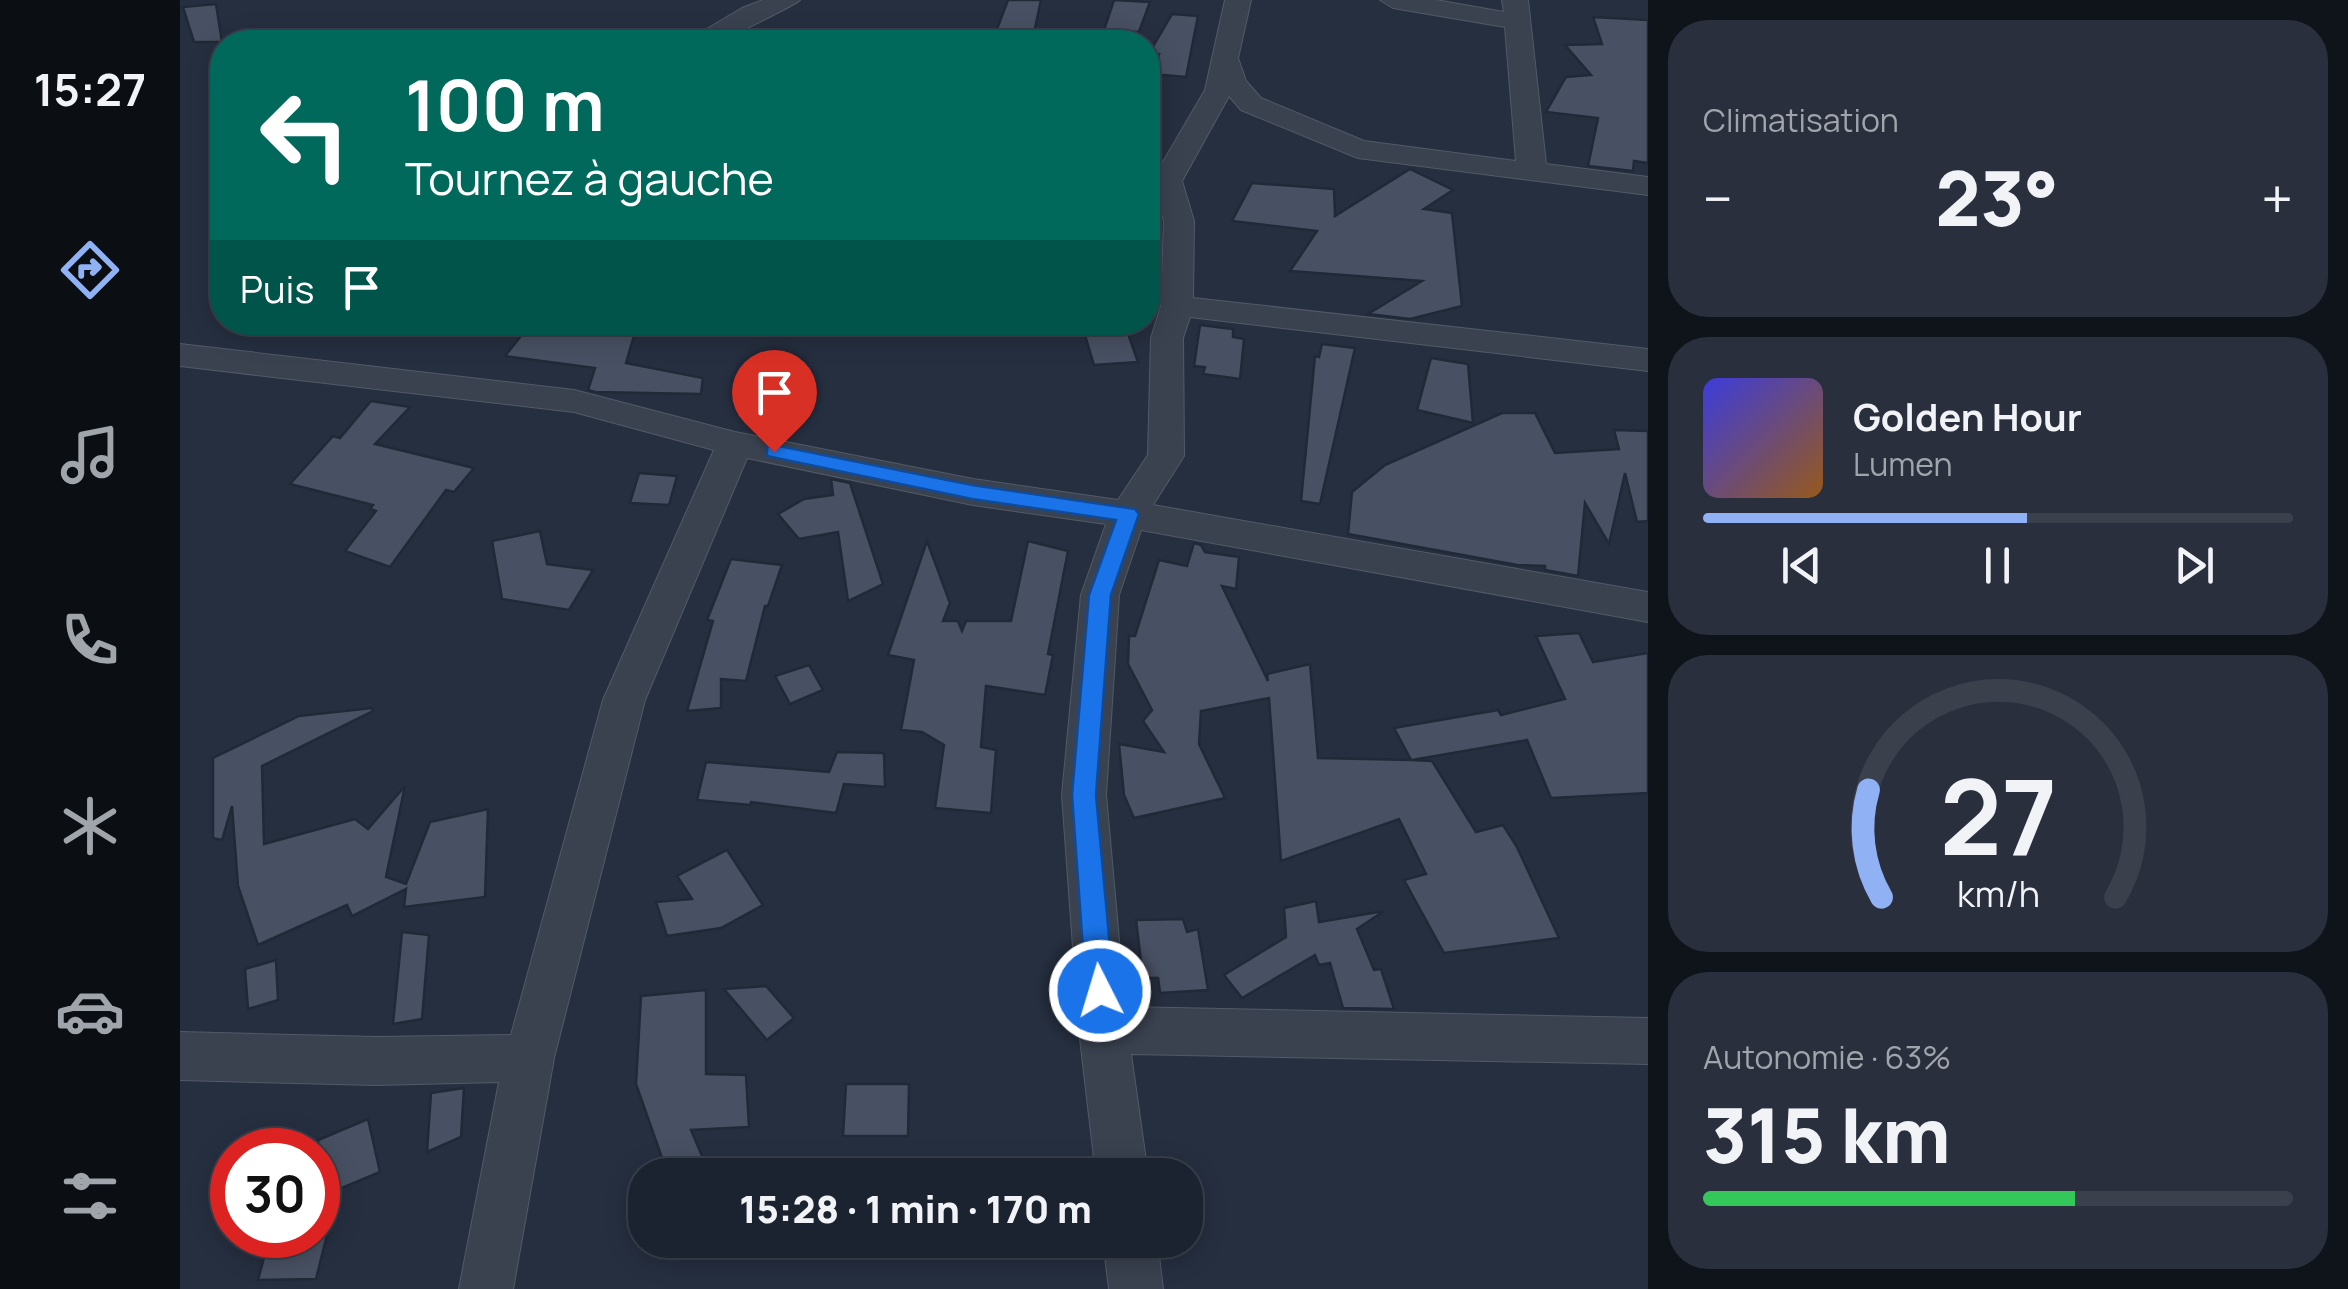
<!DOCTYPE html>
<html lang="fr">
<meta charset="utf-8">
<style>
:root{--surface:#1c2330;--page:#292f3c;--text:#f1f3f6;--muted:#a0a4ab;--line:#3a404c;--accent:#91b1f5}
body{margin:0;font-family:Manrope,sans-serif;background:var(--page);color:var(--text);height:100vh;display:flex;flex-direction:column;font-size:38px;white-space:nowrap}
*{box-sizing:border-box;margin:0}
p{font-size:32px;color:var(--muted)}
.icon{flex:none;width:55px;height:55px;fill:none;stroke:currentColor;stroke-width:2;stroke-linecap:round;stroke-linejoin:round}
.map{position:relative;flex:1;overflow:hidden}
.details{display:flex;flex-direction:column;gap:20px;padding:20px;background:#0f131a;width:700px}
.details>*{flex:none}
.banner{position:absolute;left:30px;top:30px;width:950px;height:305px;border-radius:40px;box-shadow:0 5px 25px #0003,0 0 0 2px var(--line);background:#00695c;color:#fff;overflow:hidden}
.speed{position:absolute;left:30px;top:1128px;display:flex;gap:20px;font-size:50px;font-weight:700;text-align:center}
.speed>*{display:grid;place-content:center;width:130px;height:130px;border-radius:50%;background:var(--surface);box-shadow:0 5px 25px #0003,0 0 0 2px var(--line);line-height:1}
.speed .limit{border:15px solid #d22;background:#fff;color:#111}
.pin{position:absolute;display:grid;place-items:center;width:85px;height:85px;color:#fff;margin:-102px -42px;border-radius:50% 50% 50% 0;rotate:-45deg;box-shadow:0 0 10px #0007}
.pin .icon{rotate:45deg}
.me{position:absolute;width:110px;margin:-55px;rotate:355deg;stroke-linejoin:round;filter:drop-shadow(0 0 8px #0008)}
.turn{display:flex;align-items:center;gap:35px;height:210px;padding:0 30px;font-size:45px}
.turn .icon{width:130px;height:130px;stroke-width:2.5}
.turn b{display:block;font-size:70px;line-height:85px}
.then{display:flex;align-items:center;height:95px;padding:0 30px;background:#0003;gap:20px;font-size:38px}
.big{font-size:75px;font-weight:800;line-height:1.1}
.details .widget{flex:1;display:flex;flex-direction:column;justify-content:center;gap:15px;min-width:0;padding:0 35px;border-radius:40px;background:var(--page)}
.details .dial{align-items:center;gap:0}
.dial svg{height:260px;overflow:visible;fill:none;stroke:var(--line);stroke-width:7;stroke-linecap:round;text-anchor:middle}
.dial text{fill:var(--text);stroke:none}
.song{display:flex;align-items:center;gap:30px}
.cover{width:120px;height:120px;border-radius:15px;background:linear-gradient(135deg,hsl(240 70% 55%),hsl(30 70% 35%))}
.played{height:10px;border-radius:5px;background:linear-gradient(90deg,var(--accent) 55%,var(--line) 55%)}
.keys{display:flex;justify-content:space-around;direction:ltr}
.heat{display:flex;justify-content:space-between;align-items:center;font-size:55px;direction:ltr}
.charge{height:15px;border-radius:8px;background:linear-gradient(90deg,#34c759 63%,var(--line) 0)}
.trip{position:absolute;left:448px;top:1158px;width:575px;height:100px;border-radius:40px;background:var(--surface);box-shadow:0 5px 25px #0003,0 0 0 2px var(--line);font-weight:800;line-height:100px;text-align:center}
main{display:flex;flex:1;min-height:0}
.tab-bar{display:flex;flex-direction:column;width:180px;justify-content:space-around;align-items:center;background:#0b0e13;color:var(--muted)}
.tab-bar .icon{width:70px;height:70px}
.tab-bar .active{color:var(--accent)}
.tab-bar b{font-size:45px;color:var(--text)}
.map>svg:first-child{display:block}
.building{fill:#485163;stroke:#212937;stroke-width:2.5}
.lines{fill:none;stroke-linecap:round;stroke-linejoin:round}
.minor-casing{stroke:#525a67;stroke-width:2}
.minor{fill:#3a4250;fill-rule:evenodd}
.route{fill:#1a73e8;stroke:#114b97;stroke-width:2.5}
</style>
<main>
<nav class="tab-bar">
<b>15:27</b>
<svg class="icon active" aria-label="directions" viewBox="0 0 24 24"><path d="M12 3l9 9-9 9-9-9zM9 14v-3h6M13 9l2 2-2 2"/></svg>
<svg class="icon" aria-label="music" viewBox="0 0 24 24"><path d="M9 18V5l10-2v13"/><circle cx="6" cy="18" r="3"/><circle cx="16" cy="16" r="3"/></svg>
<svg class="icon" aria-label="phone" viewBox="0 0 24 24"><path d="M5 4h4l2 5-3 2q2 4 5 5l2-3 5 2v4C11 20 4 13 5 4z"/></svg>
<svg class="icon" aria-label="climate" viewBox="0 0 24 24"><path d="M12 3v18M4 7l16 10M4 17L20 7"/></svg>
<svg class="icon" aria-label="car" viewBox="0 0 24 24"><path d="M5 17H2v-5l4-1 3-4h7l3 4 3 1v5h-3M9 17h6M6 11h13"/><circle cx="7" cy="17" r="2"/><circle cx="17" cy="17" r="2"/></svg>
<svg class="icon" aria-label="filters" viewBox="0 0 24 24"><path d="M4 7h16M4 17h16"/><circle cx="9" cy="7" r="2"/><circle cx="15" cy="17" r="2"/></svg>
</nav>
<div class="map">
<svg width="1468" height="1289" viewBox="0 0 1468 1289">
<rect width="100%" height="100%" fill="#262f40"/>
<g class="building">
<polygon points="828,0 861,0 854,33 848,32 842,42 812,42"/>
<polygon points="934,0 970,2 959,32 924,30"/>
<polygon points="36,4 42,42 14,42 3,7"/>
<polygon points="992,14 1018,16 1006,77 972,74 979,54 969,53"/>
<polygon points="1413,17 1468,20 1468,163 1454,161 1453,171 1408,166 1418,118 1366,112 1386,77 1411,75 1385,45 1422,44"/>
<polygon points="1230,169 1273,190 1244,209 1272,213 1282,306 1230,319 1188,314 1242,281 1110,271 1137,231 1052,221 1072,183 1154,189 1155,216"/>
<polygon points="352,322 458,322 446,363 523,378 521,394 415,392 408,390 415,368 325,356"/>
<polygon points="901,322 944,322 958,362 914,365"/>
<polygon points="1020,325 1053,329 1053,337 1064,339 1060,379 1023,374 1025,367 1014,366"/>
<polygon points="1142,344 1175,348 1140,504 1121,501 1135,356 1139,357"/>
<polygon points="1251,358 1288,364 1293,423 1237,410"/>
<polygon points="191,401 230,407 195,444 294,468 274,492 266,490 210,567 165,551 196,511 190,509 193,505 110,484 153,436 160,438"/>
<polygon points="1322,413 1355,413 1375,453 1439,449 1434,430 1468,431 1468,521 1457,522 1445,473 1429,544 1405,503 1398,576 1365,570 1365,566 1337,565 1168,534 1172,492 1205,465"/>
<polygon points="459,473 497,476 489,505 450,503"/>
<polygon points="651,479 670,483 703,584 668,601 658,532 619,539 598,514 624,499 653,495"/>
<polygon points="360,531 367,564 413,570 389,610 322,599 312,541"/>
<polygon points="747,541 770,603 763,621 778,621 782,631 786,621 831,621 848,541 888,551 868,654 873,655 865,695 806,686 801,747 816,750 811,813 755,808 764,745 742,732 721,730 734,660 708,655"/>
<polygon points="1014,543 1021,545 1025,552 1059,557 1056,589 1042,586 1088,681 1087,674 1130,664 1138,758 1231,760 1214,728 1318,710 1321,715 1385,699 1356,636 1399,633 1413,662 1468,653 1468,793 1371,798 1347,740 1232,760 1252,761 1296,832 1323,825 1337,847 1379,938 1264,953 1224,880 1246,874 1219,819 1101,861 1089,698 1021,711 1019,744 1045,798 954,818 944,795 939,744 984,752 963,721 972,710 948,664 949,636 955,636 979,560 1007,566"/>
<polygon points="551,559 602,565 588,606 585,606 566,681 541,679 541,708 507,711 533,621 527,620"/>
<polygon points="629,665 643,690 610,704 595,676"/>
<polygon points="192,708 193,711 82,766 84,844 175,819 188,829 225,786 206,877 226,884 250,822 308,809 305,897 224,907 226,889 172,916 167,905 78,945 58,886 52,806 42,840 33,838 33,758 119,716"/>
<polygon points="657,752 704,753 705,787 664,784 656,813 571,802 570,805 517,800 526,762 649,772"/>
<polygon points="547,850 583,905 541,928 487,936 476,902 512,899 497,876"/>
<polygon points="1136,901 1139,922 1204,911 1177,929 1194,970 1201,969 1214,1009 1163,1008 1150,963 1139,965 1135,955 1062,998 1044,975 1106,937 1104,908"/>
<polygon points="1003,919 1007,932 1018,929 1028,990 980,993 978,978 963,978 956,920"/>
<polygon points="222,932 249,935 242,1019 213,1024"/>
<polygon points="96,960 98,1000 68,1009 65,969"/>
<polygon points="586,986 614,1018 587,1040 544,989"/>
<polygon points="526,990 526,1074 566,1075 569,1127 511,1130 530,1175 488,1175 456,1084 461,996"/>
<polygon points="666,1084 729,1084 728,1136 663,1136"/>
<polygon points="284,1088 281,1137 247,1152 251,1093"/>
<polygon points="188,1119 200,1172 138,1198 138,1140"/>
<polygon points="90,1235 147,1235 136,1279 78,1280"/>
</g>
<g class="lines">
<g class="minor-casing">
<g id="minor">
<path d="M 583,0 L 620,0 C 615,5 548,38 538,41 C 529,45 515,43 505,42 L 562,8 Z"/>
<polygon points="1045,0 1071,0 1058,58 1066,81 1081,98 1184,141 1336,161 1325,27 1213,8 1200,0 1256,0 1324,12 1322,0 1348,0 1366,164 1468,177 1468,195 1178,158 1061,110 1049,96 1002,181 1014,221 1013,298 1468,349 1468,371 1010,317 1003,338 1004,456 973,505 1468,592 1468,622 961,530 939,595 926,795 945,1007 1468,1018 1468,1064 951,1054 968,1175 916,1175 899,1030 882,795 901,595 926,524 793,505 567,458 465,700 374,1058 333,1289 279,1289 319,1082 196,1085 0,1080 0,1032 196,1037 331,1035 423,700 534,450 394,412 0,366 0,344 394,390 555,432 793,479 938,500 968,455 971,338 981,306 984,221 972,181 1025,90"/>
<polygon points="923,1240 977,1240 983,1289 929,1289"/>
</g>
</g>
<use href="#minor" class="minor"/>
</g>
<polygon class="route" points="594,445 792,485 955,509 959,514 931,595 916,795 934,991 930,1000 920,1004 910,1000 906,991 892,795 909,595 936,520 792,499 587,456 587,447"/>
</svg>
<div class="speed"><div class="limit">30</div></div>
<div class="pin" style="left:594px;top:452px;background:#d93025"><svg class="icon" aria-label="arrive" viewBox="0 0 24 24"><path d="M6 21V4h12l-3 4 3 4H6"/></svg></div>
<svg class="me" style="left:920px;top:991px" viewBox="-20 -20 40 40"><circle r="17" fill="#1a73e8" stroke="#fff" stroke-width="3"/><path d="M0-11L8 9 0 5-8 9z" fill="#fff"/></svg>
<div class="trip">15:28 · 1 min · 170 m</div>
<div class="banner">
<div class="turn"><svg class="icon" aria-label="left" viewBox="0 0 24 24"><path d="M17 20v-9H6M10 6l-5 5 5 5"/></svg><div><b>100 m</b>Tournez à gauche</div></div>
<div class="then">Puis<svg class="icon" aria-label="arrive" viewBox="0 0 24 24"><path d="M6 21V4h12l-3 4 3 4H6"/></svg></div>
</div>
</div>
<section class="details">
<div class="widget"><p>Climatisation</p>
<div class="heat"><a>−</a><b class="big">23°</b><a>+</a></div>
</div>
<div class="widget">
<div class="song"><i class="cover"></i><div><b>Golden Hour</b><p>Lumen</p></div></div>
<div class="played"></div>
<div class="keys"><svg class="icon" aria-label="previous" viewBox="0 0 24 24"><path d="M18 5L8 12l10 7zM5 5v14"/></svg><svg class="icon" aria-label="pause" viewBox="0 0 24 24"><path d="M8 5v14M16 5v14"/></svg><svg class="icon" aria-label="next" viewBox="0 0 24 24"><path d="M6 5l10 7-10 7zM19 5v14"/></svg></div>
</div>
<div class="widget dial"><svg viewBox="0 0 100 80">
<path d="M14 69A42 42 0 1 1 86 69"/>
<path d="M14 69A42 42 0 0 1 10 36" stroke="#91b1f5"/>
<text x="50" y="56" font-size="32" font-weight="700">27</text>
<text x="50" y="72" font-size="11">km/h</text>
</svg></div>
<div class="widget"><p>Autonomie · 63%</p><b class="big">315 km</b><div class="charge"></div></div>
</section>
</main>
